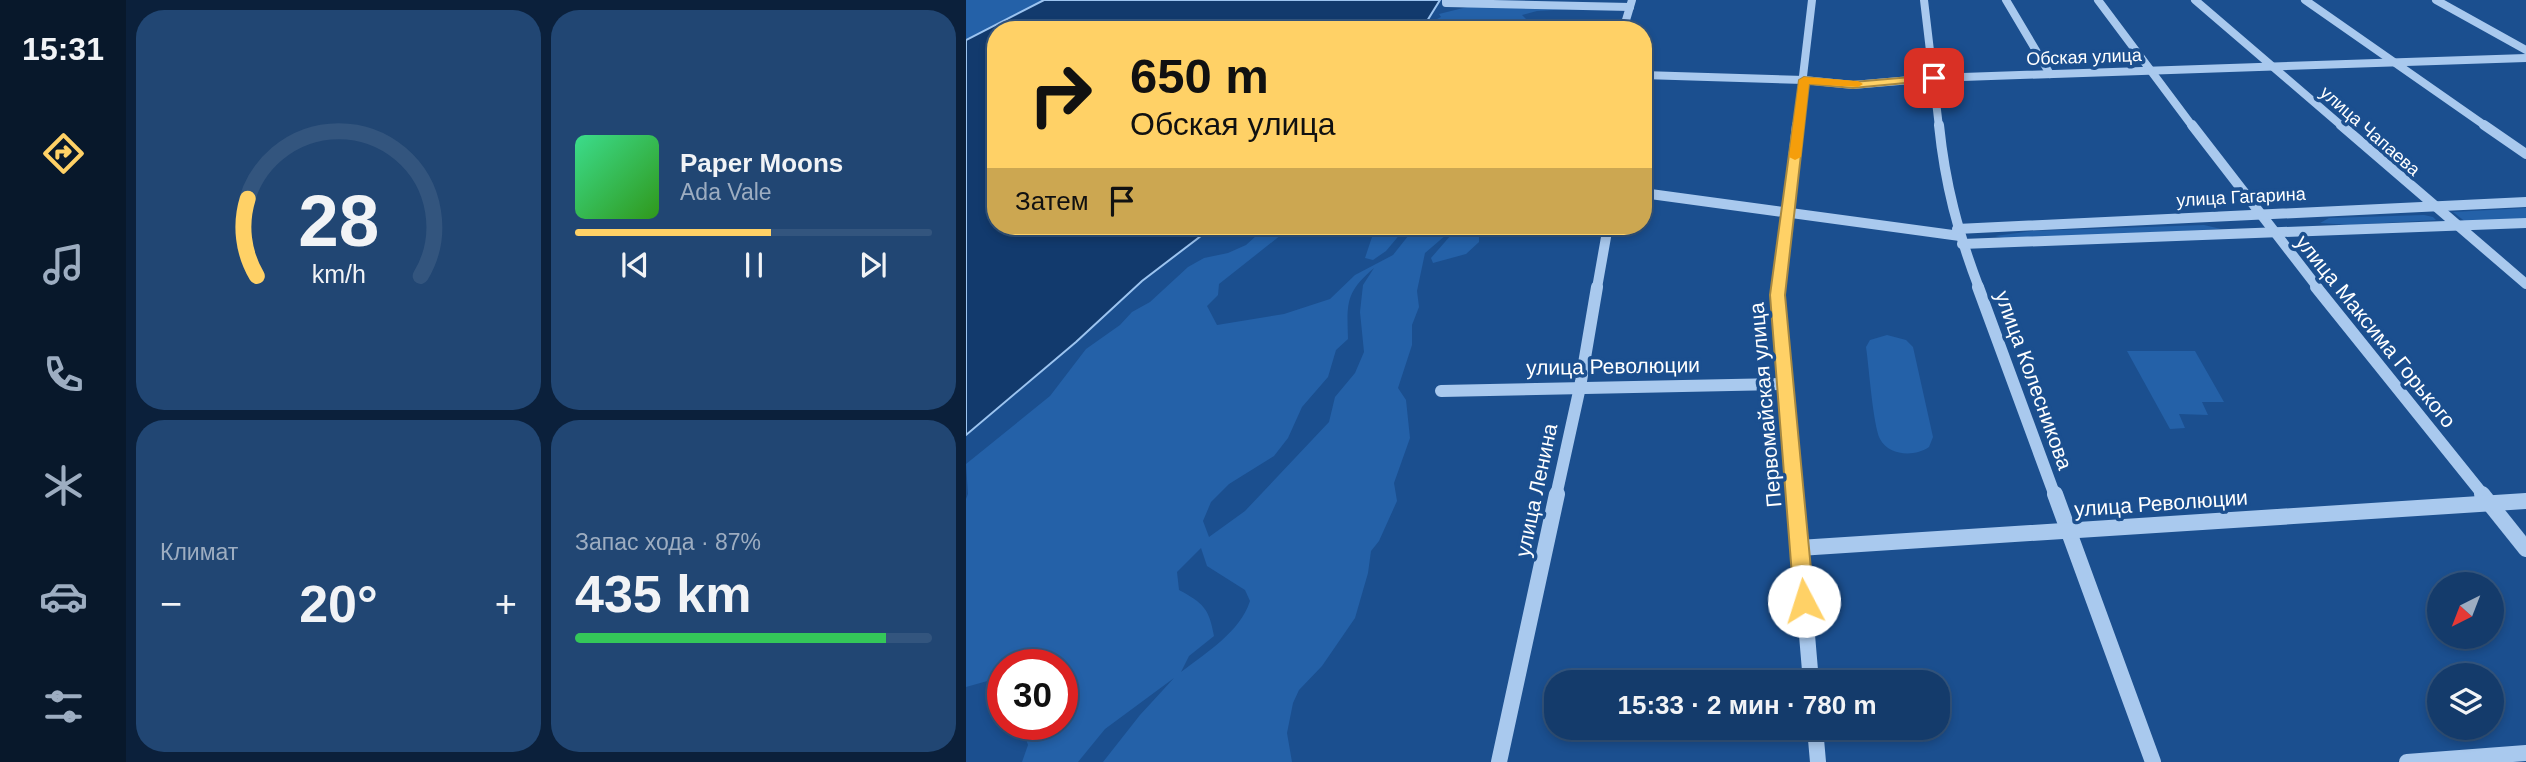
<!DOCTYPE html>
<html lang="ru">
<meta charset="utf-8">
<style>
:root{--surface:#143b6b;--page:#214673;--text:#f1f3f6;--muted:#9dadc1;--line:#33557e;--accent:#ffd166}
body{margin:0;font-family:Helvetica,sans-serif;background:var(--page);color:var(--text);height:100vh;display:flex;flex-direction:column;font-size:26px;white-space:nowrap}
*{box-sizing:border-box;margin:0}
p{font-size:23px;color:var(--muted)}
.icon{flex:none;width:38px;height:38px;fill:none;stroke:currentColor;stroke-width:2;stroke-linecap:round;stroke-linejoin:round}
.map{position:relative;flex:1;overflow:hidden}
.details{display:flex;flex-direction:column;gap:10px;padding:10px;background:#0b203b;width:840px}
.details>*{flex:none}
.hud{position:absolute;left:21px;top:21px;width:665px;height:214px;border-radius:28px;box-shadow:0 4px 10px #0003,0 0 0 2px var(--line);background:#ffd166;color:#111;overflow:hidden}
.needle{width:46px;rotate:222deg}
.fabs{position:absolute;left:1461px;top:572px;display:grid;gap:14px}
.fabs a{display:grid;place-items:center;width:77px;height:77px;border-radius:50%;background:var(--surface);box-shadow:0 4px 10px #0003,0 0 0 2px var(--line);font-size:35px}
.speed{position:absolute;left:21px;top:649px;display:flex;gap:14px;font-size:35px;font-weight:700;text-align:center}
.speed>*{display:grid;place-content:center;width:91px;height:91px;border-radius:50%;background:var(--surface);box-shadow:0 4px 10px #0003,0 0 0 2px var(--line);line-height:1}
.speed .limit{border:10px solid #d22;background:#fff;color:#111}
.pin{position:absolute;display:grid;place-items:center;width:60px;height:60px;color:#fff;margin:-30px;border-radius:14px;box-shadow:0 4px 10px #0006}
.me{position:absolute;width:77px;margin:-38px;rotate:355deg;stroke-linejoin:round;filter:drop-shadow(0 0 5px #0008)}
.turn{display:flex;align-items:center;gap:24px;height:147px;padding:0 28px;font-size:32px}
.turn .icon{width:91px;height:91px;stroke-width:2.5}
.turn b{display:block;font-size:49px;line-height:60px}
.then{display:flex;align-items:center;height:66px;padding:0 28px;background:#0003;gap:14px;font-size:26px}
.big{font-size:52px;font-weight:600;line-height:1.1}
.details .widget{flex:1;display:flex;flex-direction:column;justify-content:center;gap:10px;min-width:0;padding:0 24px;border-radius:28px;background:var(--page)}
.details .dial{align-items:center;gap:0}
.dial svg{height:182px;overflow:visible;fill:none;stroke:var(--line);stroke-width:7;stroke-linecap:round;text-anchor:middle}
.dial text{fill:var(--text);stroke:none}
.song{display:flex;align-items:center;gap:21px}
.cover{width:84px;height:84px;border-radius:10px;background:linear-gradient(135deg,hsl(150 70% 55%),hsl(110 70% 35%))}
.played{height:7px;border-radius:4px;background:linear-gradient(90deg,var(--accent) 55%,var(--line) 55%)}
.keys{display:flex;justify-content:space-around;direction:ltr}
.heat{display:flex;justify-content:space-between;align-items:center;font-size:38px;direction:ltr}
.charge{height:10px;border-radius:5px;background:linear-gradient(90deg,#34c759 87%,var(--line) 0)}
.details .tiles{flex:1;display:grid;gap:10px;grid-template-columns:repeat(2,1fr)}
.trip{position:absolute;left:578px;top:670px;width:406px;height:70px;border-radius:28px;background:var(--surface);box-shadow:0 4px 10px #0003,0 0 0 2px var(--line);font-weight:600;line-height:70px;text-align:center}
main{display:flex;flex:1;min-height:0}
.dock{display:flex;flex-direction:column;width:126px;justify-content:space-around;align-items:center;background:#08182b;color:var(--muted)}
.dock .icon{width:49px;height:49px}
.dock .selected{color:var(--accent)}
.dock b{font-size:32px;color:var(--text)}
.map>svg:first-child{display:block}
.green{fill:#2461a8;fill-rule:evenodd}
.water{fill:#123a6d;stroke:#9cc4f0;stroke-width:2}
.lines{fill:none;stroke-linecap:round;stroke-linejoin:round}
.minor-far3{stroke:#a9c9ee;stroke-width:8}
.minor-far2{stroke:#a9c9ee;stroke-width:10}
.minor-far1{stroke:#a9c9ee;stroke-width:12}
.minor{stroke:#a9c9ee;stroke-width:16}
.route{fill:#ffd166;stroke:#a68842;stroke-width:2}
.slow{fill:#f59e0b}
.labels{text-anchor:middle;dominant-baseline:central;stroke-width:7;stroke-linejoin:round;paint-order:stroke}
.far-street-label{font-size:18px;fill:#fff;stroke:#1b4f8f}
.street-label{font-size:21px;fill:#fff;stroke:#1b4f8f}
</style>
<main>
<nav class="dock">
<b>15:31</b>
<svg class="icon selected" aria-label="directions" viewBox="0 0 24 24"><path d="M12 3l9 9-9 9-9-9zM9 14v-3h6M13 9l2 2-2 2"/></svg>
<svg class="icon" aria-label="music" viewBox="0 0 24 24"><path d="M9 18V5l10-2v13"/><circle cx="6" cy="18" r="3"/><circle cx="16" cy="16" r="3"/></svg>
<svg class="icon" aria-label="phone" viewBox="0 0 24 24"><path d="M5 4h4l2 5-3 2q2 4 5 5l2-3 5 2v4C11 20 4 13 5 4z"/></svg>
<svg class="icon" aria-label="climate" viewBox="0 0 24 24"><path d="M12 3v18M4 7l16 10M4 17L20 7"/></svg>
<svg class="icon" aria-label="car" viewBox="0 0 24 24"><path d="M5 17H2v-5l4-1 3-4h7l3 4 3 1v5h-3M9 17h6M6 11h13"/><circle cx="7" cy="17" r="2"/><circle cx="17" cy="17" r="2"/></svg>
<svg class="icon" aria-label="filters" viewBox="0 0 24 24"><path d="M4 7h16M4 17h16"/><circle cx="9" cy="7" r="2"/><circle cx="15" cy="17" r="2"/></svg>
</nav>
<section class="details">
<div class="tiles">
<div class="widget dial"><svg viewBox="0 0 100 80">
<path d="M14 69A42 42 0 1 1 86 69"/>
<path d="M14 69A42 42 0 0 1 10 35" stroke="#ffd166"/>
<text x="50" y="56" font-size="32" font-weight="700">28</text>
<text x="50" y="72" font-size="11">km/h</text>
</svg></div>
<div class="widget">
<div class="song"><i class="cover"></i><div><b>Paper Moons</b><p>Ada Vale</p></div></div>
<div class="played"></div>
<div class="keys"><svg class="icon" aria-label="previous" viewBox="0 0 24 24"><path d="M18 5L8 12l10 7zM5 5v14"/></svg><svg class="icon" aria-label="pause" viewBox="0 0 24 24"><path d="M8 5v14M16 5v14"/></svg><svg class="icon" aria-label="next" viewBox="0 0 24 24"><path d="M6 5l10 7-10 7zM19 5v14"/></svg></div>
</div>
<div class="widget"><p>Климат</p>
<div class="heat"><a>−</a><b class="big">20°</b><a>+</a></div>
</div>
<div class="widget"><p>Запас хода · 87%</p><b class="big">435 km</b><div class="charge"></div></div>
</div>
</section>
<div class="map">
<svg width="1560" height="762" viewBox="0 0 1560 762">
<rect width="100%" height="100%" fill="#1b4f8f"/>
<g class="green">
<polygon points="0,0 78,0 0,40"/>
<polygon points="505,6 604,9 571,11 556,15 562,21 561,24 576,30 472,30 477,25 471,19 475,17 473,14"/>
<polygon points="1560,208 1560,219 1501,223 1487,212"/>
<polygon points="1458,215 1467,217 1470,220 1383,225 1354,223 1363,218"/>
<polygon points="1238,225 1255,229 1043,239 1029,236 1066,231"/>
<polygon points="392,226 441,226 420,251 407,260 399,258 408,231 390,229"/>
<path d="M 450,226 L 485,226 L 480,235 L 459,253 L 451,291 L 453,307 L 446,325 L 446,345 L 432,388 L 440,400 L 444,438 L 428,483 L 431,501 L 413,541 L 405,551 L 402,573 L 389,618 L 356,666 L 333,690 L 327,703 L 321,733 L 326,762 L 137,762 L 174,715 L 208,678 L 139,729 L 112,762 L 56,762 L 62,745 L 55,725 L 96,724 L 96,665 L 37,665 L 37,684 L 32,678 L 0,687 L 0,499 L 2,494 L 0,464 L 84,396 L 120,349 L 154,325 L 166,312 L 184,302 L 222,267 L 238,258 L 262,253 L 280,245 L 290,236 L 308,228 L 315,235 L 253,284 L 252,295 L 241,306 L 251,325 L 318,314 L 364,299 L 389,275 L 427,255 ZM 408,268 L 397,285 L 394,312 L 398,352 L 389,373 L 369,397 L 363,422 L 279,511 L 243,537 L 237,521 L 245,502 L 263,484 L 308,456 L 322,438 L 336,407 L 362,377 L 370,350 L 382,339 C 381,303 379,293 408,268 ZM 235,548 L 241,566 L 279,590 L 284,601 C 274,632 240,653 215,672 L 223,656 L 248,636 C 243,608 237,603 213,590 L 211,572 Z"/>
<polygon points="488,226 526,226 513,235 513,242 500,254 467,263 465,258 485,235"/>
<path d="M 921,335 L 940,340 L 947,347 L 967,437 L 963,447 C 949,457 923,456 914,439 C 907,425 903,367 900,347 L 904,340 Z"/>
<polygon points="1161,351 1229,351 1258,402 1236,402 1242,415 1213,414 1219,428 1204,429"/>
</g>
<polygon class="water" points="78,0 474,0 461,21 449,30 30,30 30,226 248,226 176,281 110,342 0,435 0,40"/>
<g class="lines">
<g class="minor-far3">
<polyline points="480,0 480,3 664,7"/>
<polyline points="958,0 973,127"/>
<polyline points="1040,0 1084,74"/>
<polyline points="1132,0 1227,127"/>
<polyline points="1229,0 1377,127"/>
<polyline points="1339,0 1521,127"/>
<polyline points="1470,0 1560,50"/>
<polyline points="657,30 666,0"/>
<polyline points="677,75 838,80 887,85 968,78 1560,58"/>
<polyline points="831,127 846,0"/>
</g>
<g class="minor-far2">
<path d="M 973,125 C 979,184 992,233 1013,288"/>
<polyline points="1226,125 1352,288"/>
<polyline points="1375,125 1560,284"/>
<polyline points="1518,125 1560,154"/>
<polyline points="677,193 994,236"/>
<polyline points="991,229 1560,202"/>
<polyline points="996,244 1560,223"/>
<polyline points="631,288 642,226"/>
<polyline points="812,288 831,125"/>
</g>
<g class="minor-far1">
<polyline points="812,287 829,496"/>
<polyline points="1012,287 1089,496"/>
<polyline points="1350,287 1518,496"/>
<polyline points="475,391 819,384"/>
<polyline points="590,496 614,387 631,287"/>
</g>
<g class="minor">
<polyline points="829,494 845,682"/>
<polyline points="1089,494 1187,762"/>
<polyline points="1516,494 1560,549"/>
<polyline points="833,548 1560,501"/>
<polyline points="849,728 852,762"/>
<polyline points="533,762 591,494"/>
<polyline points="1441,762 1560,753"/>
</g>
</g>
<polygon class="route" points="968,75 971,76 971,80 887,88 843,84 819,295 848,601 845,607 838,609 831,607 828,601 804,295 833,80 838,77 887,82"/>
<polygon class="slow" points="838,77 892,81 897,84 892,87 843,84 835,157 829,160 823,157 833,80"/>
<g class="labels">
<g class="far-street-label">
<text transform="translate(1118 57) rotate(-2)">Обская улица</text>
<text transform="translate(1404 131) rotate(41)">улица Чапаева</text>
<text transform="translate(1275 197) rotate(-3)">улица Гагарина</text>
</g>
<g class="street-label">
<text transform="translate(1410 331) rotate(51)">улица Максима Горького</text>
<text transform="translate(647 366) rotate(-1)">улица Революции</text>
<text transform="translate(1068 380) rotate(70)">улица Колесникова</text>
<text transform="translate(799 405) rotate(-95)">Первомайская улица</text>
<text transform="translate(570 490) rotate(-78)">улица Ленина</text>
<text transform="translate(1195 503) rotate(-4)">улица Революции</text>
</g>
</g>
</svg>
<div class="fabs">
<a><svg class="needle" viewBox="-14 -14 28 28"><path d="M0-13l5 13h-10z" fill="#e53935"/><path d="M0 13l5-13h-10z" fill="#9dadc1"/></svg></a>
<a><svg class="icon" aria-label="layers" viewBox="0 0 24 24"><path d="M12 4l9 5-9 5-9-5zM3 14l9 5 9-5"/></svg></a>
</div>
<div class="speed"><div class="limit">30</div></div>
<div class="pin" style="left:968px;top:78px;background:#d93025"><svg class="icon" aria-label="arrive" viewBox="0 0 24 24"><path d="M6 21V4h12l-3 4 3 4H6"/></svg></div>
<svg class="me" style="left:838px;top:601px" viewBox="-20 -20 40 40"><circle r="19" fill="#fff"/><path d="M0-13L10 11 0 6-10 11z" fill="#ffd166"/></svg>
<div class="trip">15:33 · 2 мин · 780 m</div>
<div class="hud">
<div class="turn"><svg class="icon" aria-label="right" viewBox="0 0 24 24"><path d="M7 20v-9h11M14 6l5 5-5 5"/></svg><div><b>650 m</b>Обская улица</div></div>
<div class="then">Затем<svg class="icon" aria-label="arrive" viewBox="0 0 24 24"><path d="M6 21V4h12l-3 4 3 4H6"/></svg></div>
</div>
</div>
</main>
